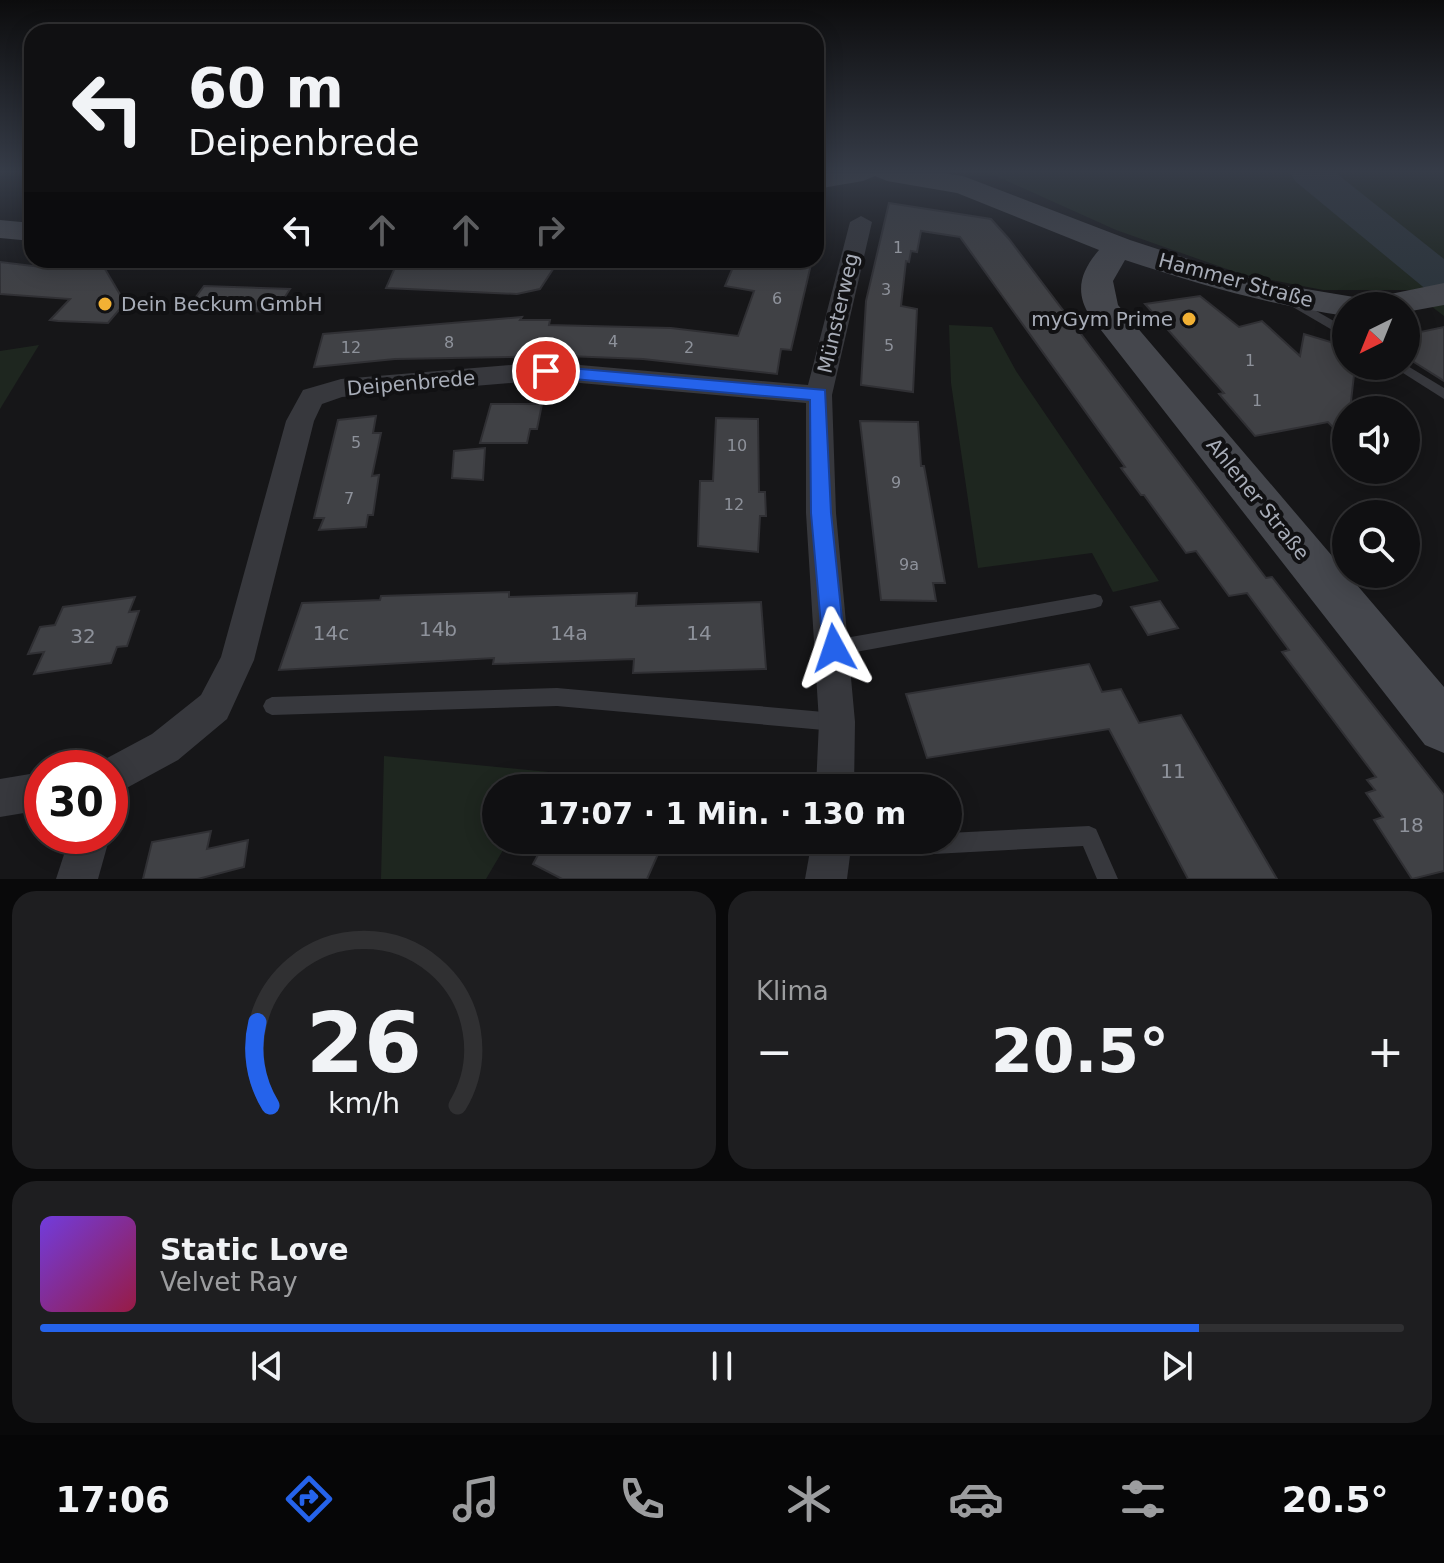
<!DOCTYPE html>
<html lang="de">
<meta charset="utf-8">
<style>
:root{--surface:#101012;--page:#1e1e20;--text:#f1f3f6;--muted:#9c9d9f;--line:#303032;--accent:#2563eb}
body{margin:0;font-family:"DejaVu Sans",sans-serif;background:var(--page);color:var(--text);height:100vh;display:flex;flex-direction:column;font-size:30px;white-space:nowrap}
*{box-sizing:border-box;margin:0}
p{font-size:26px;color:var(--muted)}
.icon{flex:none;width:44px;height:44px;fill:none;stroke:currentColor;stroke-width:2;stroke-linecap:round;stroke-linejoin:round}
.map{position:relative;height:879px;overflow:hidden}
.drawer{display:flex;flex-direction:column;gap:12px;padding:12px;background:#09090a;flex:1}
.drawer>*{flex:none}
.banner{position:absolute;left:24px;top:24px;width:800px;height:244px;border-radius:24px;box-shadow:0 4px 20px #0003,0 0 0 2px var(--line);background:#101012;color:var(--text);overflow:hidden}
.needle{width:52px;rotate:223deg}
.fabs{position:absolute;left:1332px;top:292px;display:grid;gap:16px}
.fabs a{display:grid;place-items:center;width:88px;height:88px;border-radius:50%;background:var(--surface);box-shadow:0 4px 20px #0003,0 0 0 2px var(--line);font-size:40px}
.speed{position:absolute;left:24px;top:750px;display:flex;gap:16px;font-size:40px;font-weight:700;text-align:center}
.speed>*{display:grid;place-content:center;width:104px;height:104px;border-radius:50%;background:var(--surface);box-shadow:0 4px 20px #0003,0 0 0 2px var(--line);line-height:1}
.speed .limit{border:12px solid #d22;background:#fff;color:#111}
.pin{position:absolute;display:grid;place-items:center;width:68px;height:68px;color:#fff;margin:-34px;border:4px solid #fff;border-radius:50%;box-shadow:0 2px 8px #0007}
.me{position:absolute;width:88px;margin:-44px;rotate:355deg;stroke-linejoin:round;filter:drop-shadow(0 0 6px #0008)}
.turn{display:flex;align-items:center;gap:28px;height:168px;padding:0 32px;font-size:36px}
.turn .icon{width:104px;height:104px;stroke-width:2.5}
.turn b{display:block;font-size:56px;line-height:68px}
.lanes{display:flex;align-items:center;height:76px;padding:0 32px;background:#0003;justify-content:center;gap:40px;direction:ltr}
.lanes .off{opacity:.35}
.big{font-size:60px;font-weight:600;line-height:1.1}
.drawer .widget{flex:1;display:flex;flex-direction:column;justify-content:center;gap:12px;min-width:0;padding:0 28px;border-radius:24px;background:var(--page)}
.drawer .dial{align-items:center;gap:0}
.dial svg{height:208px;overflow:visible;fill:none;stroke:var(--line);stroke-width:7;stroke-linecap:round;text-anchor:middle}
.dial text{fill:var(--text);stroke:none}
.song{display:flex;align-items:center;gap:24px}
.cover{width:96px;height:96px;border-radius:12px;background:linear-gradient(135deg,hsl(260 70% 55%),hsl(340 70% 35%))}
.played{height:8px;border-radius:4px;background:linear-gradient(90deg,var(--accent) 85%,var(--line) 85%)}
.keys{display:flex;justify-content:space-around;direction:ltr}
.heat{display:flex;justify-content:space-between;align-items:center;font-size:44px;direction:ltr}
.drawer .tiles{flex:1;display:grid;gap:12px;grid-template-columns:1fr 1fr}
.widget:last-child{grid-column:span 2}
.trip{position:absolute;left:482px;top:774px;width:480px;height:80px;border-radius:40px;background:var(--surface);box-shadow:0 4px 20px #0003,0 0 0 2px var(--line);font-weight:600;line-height:80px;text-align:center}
.dock{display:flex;height:128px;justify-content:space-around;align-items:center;background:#060607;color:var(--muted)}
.dock .icon{width:56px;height:56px}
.dock .current{color:var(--accent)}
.dock b{font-size:36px;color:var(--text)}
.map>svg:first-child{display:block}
.green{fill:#1e261f}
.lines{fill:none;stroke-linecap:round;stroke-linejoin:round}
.river{fill:#2c353c;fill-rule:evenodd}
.building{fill:#404145;stroke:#303034;stroke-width:2}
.lane{fill:#37383d;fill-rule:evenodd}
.street{fill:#37383d;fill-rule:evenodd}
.secondary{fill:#45474d;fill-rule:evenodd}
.route{fill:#2563eb;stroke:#184099;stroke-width:2}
.poi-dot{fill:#f2b134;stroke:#111113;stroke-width:3}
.labels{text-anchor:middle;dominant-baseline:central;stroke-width:8;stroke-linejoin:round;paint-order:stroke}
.number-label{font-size:16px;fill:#8e929b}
.street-label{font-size:20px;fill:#a8adb8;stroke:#111113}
.poi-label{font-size:20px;fill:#a8adb8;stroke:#111113;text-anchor:start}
.near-number-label{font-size:20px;fill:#8e929b}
</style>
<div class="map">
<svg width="1444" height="879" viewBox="0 0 1444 879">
<rect width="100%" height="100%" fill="#161618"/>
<g class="green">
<polygon points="989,173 1444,173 1444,316 1410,290 1323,290 1241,274 1116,230"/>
<polygon points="949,325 992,327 1016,371 1159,581 1113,592 1092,553 978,568 951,383"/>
<polygon points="39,345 0,409 0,351"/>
<polygon points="384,756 549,772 539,788 496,788 496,840 509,840 486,879 381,879"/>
</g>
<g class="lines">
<polygon class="river" points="1290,173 1336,173 1444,259 1444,295 1428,291 1295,181"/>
</g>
<g class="building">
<polygon points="889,203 991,219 1009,239 1266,578 1272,577 1444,795 1444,871 1412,879 1374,820 1383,817 1366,793 1375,790 1367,780 1376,777 1282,652 1289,650 1247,593 1229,596 1196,551 1186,553 1144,495 1141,495 1121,468 1125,467 960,237 921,231 917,252 911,251 909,262 906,261 901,306 917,309 913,392 861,385 866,301"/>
<polygon points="49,260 89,260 82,268 105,269 125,303 108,323 58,321 50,320 70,299 0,294 0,262 41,267"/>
<polygon points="486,260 559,260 540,289 517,294 386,288 397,263"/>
<polygon points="736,260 812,260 791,350 781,349 777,374 643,359 566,356 395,359 314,367 323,334 522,317 520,320 550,320 549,325 671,328 738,336 754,291 725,286"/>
<polygon points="204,286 290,289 275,312 187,309"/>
<polygon points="1200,296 1239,327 1262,321 1300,356 1304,334 1344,346 1346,366 1355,366 1350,410 1346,410 1346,441 1328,422 1255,436 1219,394 1224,393 1145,304"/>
<polygon points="1444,327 1444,381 1406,357 1406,335"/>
<polygon points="491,404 542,404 537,429 530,429 527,443 480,443"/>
<polygon points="376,416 373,433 381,433 372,476 379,475 373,515 368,515 366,527 319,530 324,518 314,518 338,420"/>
<polygon points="716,418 758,419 759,492 765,492 766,516 760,516 758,552 698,546 700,481 713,481"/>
<polygon points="860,421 918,422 921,466 924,466 945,583 933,583 936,601 881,600"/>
<polygon points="485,448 483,480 452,478 454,451"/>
<polygon points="509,592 509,597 637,593 636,606 761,602 766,669 633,673 634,659 493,664 494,658 279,670 302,603 380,600 381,596"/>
<polygon points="135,597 129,612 139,611 127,646 117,647 111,663 34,674 44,652 28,654 40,627 55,625 63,607"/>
<polygon points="1160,601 1178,628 1148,635 1131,607"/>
<polygon points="1089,664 1102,692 1121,689 1139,723 1181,715 1277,879 1188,879 1109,729 927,758 906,694"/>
<polygon points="211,831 207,849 248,840 244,867 198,879 143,879 152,842"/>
<polygon points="546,840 627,840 658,854 647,879 562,879 533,864"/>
</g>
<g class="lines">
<g class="lane">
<polygon points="1290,296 1346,328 1346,338 1286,303 1286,297"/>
<polygon points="1406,365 1444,388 1444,399 1392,366"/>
<polygon points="1095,594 1101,596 1103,601 1101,606 1095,608 834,656 828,654 825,648 828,642 834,640"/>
<polygon points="557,688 835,713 841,716 844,722 841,728 835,731 557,706 272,715 266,712 263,706 266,700 272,697"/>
<polygon points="1089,826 1096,829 1118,879 1097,879 1083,846 896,856 857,847 854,840 948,840 948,833"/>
</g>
<g class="street">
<polygon points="861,216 872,222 832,395 836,513 855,722 854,788 816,788 819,722 806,513 806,403 546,380 342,397 322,404 314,421 254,660 227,719 178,760 110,797 110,768 95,768 96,764 152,734 201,695 221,657 286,421 303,390 341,379 546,362 808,385 850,222"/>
<polygon points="42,772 42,810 0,817 0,779"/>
<polygon points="70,836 110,836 98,879 56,879"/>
<polygon points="812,840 852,840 847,879 805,879"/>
</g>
<g class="secondary">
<path d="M 816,173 L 943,173 L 963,176 L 1130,240 L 1231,273 L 1282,285 L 1366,299 L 1444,283 L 1444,305 L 1406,312 L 1406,306 L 1346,306 L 1346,316 C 1269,305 1198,284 1125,260 L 1113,281 L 1118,305 L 1444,687 L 1444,753 L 1425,745 L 1090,316 C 1074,291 1081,271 1099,250 L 957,193 L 887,181 L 875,176 L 863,181 L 816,189 Z"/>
<polygon points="0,220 32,223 32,241 0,238"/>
</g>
</g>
<linearGradient id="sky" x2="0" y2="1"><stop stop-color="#0c0c0d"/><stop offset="0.58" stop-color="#363c48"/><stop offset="1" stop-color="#363c48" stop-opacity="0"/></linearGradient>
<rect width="1444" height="296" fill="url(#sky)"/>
<polygon class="route" points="546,366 825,390 831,513 845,648 842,656 834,659 826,656 823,648 811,513 810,400 540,376 538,371"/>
<g class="poi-dot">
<circle cx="105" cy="304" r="8"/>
<circle cx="1189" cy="319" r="8"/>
</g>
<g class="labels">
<g class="number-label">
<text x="898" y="247">1</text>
<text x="886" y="289">3</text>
<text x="777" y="298">6</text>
<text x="613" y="341">4</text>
<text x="449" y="342">8</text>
<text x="889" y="345">5</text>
<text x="351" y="347">12</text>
<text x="689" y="347">2</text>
<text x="1250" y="360">1</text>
<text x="1257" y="400">1</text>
<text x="356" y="442">5</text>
<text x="737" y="445">10</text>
<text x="896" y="482">9</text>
<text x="349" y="498">7</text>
<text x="734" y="504">12</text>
<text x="909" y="564">9a</text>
</g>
<g class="street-label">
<text transform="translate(1236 280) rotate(15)">Hammer Straße</text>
<text transform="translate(838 313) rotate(-77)">Münsterweg</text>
<text transform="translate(411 383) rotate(-5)">Deipenbrede</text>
<text transform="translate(1258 499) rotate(51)">Ahlener Straße</text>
</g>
<g class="poi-label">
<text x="121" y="304">Dein Beckum GmbH</text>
<text x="1173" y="319" text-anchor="end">myGym Prime</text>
</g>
<g class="near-number-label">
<text x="438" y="629">14b</text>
<text x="331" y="633">14c</text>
<text x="569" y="633">14a</text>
<text x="699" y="633">14</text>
<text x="83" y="636">32</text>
<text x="1173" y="771">11</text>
<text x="1411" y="825">18</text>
</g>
</g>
</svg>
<div class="fabs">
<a><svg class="needle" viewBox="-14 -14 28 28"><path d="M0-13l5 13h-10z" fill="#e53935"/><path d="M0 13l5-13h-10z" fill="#9c9d9f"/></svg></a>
<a><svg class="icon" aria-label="sound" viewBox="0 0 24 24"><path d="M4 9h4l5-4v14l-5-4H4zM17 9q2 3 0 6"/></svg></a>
<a><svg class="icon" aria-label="search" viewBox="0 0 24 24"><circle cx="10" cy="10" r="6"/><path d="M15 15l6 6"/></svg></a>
</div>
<div class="speed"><div class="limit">30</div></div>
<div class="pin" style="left:546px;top:371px;background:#d93025"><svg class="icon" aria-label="arrive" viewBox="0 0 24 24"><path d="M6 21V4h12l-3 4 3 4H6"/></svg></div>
<svg class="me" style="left:834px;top:648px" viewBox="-20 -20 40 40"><path d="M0-17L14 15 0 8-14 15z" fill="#2563eb" stroke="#fff" stroke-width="4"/></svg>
<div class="trip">17:07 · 1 Min. · 130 m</div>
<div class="banner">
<div class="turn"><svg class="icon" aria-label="left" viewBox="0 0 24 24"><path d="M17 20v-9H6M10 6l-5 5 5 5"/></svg><div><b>60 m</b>Deipenbrede</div></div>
<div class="lanes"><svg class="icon" aria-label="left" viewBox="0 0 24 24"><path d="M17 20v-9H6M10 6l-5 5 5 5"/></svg><svg class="icon off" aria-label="ahead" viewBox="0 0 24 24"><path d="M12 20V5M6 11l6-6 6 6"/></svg><svg class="icon off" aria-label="ahead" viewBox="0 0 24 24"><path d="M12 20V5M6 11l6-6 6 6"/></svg><svg class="icon off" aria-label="right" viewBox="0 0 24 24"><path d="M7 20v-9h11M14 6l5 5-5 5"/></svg></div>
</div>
</div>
<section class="drawer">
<div class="tiles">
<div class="widget dial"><svg viewBox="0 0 100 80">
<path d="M14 69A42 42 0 1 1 86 69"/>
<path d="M14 69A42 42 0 0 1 9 37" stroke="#2563eb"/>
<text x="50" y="56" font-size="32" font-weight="700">26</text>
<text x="50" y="72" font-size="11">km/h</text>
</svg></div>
<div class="widget"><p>Klima</p>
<div class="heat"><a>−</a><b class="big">20.5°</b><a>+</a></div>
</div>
<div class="widget">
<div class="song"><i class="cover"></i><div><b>Static Love</b><p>Velvet Ray</p></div></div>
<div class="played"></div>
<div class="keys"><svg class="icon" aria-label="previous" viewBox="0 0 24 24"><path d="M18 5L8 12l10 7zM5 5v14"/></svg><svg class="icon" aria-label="pause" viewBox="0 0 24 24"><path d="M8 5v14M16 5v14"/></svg><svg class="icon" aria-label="next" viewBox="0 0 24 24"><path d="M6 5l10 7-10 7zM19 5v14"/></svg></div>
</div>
</div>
</section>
<nav class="dock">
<b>17:06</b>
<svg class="icon current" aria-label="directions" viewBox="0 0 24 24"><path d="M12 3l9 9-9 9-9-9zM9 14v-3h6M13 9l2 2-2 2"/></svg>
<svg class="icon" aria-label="music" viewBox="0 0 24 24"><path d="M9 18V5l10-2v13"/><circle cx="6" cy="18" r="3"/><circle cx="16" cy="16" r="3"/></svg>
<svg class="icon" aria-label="phone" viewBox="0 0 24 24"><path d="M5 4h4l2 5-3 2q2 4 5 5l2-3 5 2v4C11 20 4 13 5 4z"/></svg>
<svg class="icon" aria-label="climate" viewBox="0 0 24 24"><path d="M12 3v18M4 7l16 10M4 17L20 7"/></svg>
<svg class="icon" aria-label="car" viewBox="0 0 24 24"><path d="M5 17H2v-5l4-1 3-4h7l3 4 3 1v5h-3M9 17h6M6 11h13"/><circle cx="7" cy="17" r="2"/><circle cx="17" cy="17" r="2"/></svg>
<svg class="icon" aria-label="filters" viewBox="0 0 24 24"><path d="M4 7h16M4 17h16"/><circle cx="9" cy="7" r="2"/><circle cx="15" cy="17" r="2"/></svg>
<b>20.5°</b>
</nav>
